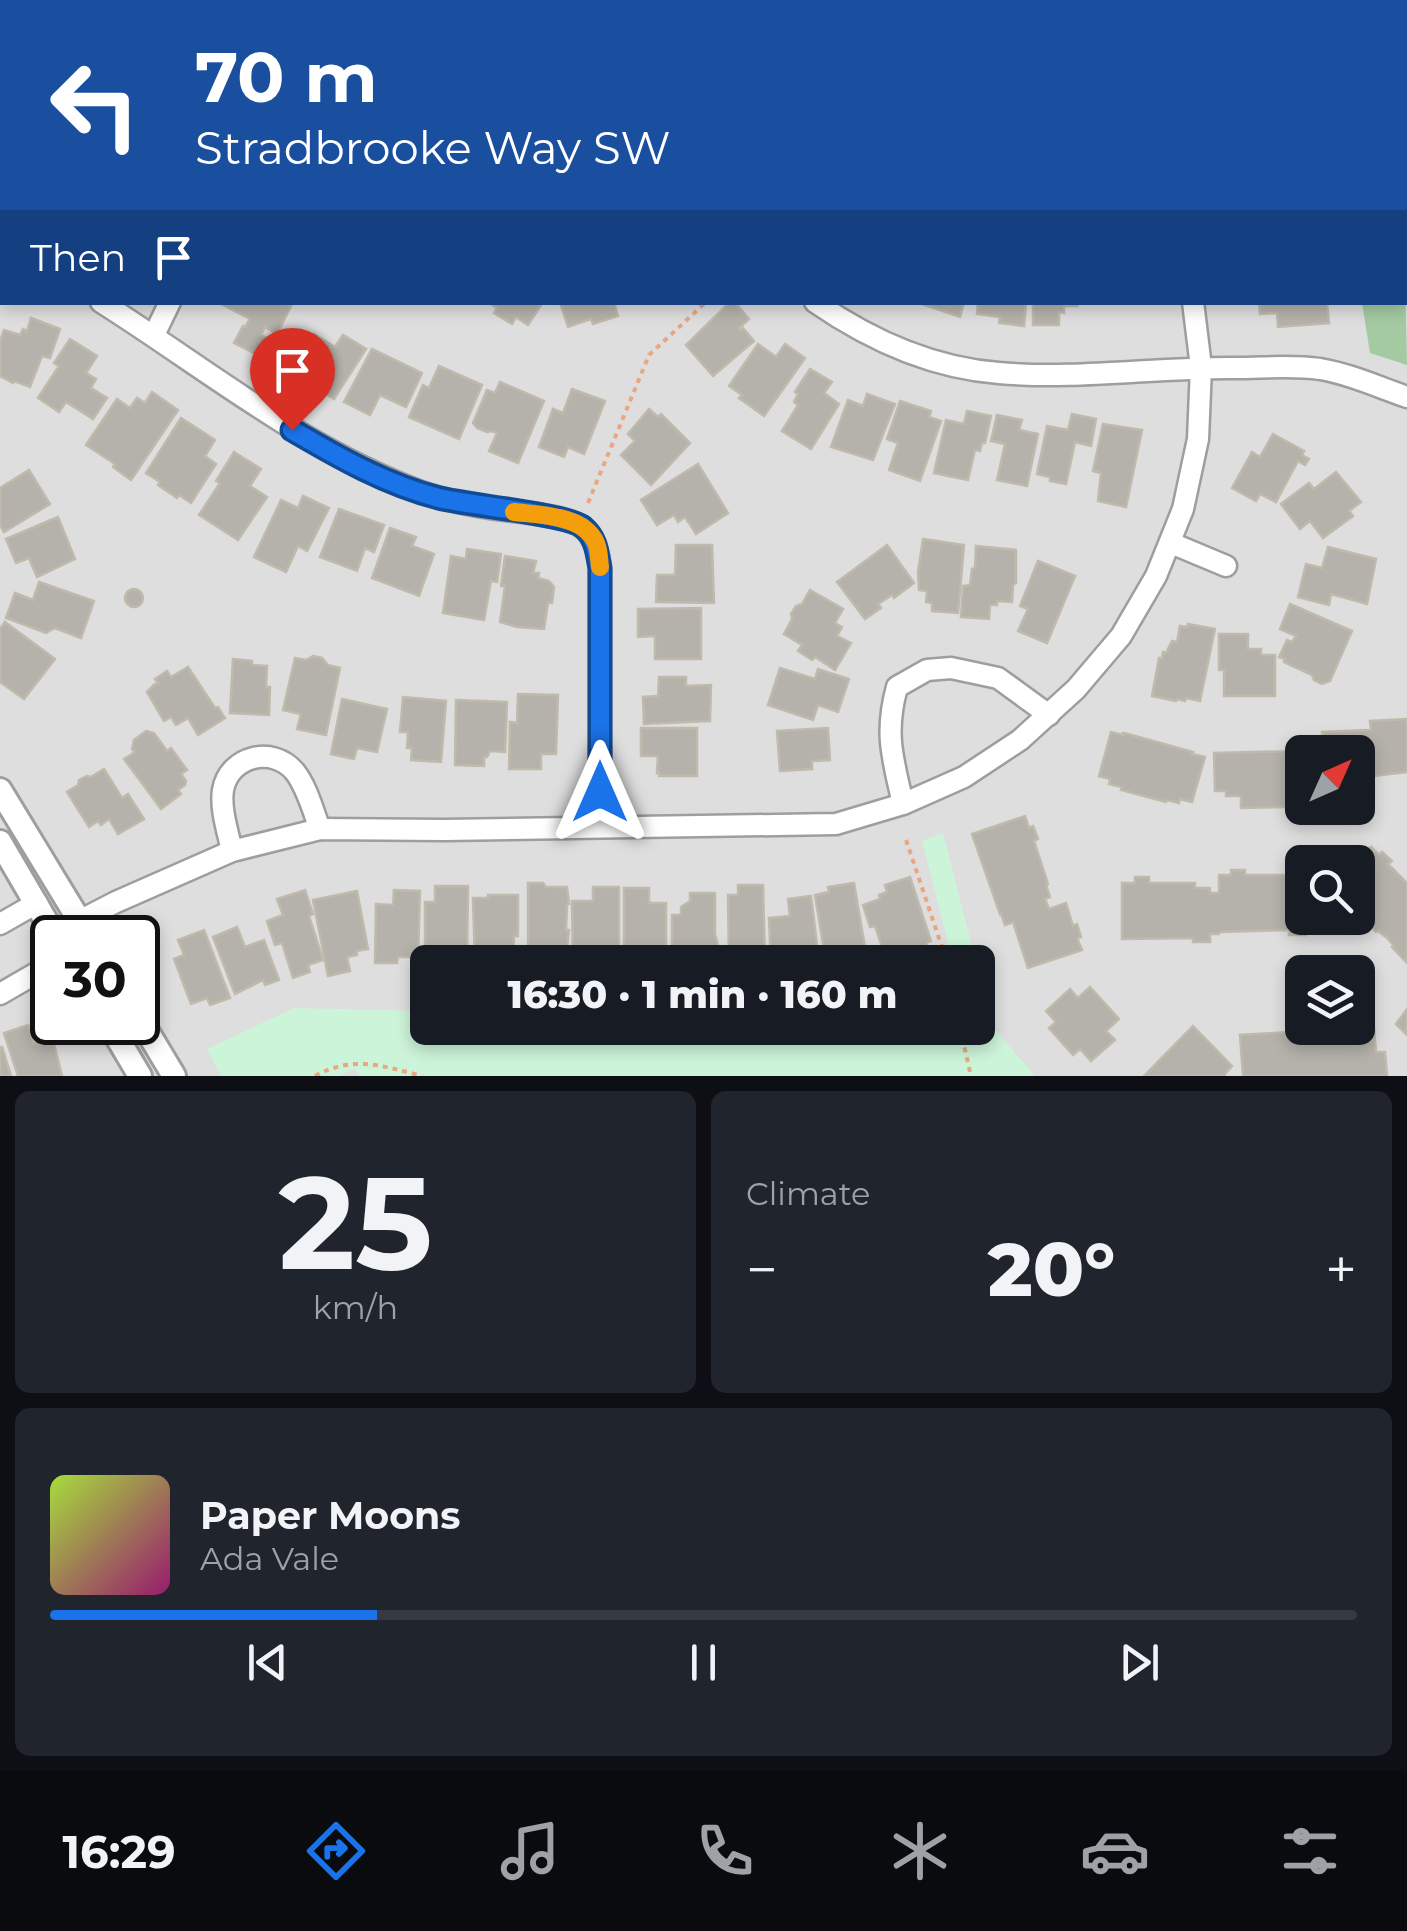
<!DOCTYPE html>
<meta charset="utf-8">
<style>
:root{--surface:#171b24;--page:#20242c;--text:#f1f3f6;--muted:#9ea1a6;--line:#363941;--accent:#1a73e8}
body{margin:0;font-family:Montserrat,sans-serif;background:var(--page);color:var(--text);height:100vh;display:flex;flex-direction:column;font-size:38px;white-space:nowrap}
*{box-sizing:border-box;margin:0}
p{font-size:32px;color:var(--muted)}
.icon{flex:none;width:55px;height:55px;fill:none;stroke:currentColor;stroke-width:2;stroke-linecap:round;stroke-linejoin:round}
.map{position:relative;height:1076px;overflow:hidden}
.panel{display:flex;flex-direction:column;gap:15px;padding:15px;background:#0d0f14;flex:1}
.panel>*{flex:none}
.banner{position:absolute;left:0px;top:0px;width:1408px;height:305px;box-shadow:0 5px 15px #0003;background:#1a4fa0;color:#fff;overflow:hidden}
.needle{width:65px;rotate:45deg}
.controls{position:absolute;left:1285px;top:735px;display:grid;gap:20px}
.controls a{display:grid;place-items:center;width:90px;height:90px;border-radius:15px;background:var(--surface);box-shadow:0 5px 15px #0003;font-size:50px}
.speed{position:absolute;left:30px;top:915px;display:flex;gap:20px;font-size:50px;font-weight:700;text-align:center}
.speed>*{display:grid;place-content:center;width:130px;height:130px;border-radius:50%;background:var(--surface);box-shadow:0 5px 15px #0003;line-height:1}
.speed .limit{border:5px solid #111;border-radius:15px;background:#fff;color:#111}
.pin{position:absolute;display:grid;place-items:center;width:85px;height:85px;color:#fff;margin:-102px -42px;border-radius:50% 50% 50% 0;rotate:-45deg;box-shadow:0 0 10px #0007}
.pin .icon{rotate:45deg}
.me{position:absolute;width:110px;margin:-55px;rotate:0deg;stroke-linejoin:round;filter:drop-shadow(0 0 8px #0008)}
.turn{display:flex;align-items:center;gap:35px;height:210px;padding:0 30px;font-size:45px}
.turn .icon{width:130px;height:130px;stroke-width:2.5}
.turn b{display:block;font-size:70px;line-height:85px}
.then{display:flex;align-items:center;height:95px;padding:0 30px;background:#0003;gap:20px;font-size:38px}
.big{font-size:75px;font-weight:800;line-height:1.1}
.panel .widget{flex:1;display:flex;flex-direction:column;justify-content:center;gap:15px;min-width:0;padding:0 35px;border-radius:15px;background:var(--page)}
.panel .dial{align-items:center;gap:0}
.dial b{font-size:130px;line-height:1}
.song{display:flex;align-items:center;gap:30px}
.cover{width:120px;height:120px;border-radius:15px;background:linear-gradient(135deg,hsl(80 70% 55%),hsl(320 70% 35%))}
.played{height:10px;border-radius:5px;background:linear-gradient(90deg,var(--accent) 25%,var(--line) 25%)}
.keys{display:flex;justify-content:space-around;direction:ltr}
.heat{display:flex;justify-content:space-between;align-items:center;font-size:55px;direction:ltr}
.panel .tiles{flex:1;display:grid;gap:15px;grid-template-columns:1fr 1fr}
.widget:last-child{grid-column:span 2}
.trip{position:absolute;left:410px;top:945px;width:585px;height:100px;border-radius:15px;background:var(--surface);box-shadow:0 5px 15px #0003;font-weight:800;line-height:100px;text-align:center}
.tab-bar{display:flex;height:160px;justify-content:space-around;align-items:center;background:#090b0e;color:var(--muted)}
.tab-bar .icon{width:70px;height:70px}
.tab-bar .selected{color:var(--accent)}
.tab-bar b{font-size:45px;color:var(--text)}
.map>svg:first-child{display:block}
.residential{fill:#dedede;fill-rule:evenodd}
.forest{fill:#a4caa2}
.park{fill:#ccf4d9}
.building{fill:#b5b2ab;stroke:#c0baac;stroke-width:2.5}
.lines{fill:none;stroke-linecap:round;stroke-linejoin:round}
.minor-casing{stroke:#9e9e9e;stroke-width:25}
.tertiary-casing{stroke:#9e9e9e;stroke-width:28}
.path{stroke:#e9a680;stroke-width:4;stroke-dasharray:5 5;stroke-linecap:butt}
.minor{stroke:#fff;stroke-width:20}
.tertiary{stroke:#fff;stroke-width:22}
.route-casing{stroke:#114b97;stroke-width:25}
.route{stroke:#1a73e8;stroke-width:18}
.slow{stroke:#f59e0b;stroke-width:18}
</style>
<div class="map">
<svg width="1407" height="1076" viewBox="0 0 1407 1076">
<rect width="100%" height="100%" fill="#f0efe8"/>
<path class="residential" d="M 0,0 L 1407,0 L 1407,1076 L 0,1076 ZM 2,2 L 1405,2 L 1405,302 L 2,302 ZM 1302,752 L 1358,752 L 1358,808 L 1302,808 ZM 1302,862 L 1358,862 L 1358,918 L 1302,918 ZM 52,938 L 138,938 L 138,1022 L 52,1022 ZM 428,962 L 978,962 L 978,1028 L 428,1028 ZM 1302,972 L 1358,972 L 1358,1028 L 1302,1028 Z"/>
<g class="forest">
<polygon points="1348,0 1407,0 1407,179 1405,184 1405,2 1349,2"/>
<polygon points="1405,275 1407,365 1370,353 1362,303 1405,302"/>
</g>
<g class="park">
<polygon points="943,833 976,962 953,962 922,841"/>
<polygon points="978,970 991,1025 1035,1076 360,1076 355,1068 340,1076 221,1076 207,1049 294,1008 427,1011 428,1028 978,1028"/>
</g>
<g class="building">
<polygon points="9,0 60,0 59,2 17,2"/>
<rect x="80" y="0" width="53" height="2"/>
<polygon points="174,0 231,0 231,2 173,2"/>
<polygon points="368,0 417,0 416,2 367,2"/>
<rect x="528" y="0" width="72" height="2"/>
<polygon points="838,0 911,0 909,2 836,2"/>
<polygon points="1245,0 1308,0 1307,2 1244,2"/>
<polygon points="283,302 291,306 277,334 265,327 261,335 269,339 260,356 234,343 243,326 245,327 250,319 219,303"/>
<polygon points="488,302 543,302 528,325 516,317 512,324 494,313 497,308"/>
<polygon points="560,302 614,302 618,316 593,324 591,319 568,327"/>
<polygon points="730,302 735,302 749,319 739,328 741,330 743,328 754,341 713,376 686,345"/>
<polygon points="916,302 964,302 960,317"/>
<polygon points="978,302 1026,302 1024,326 999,323 1000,317 977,314"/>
<polygon points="1033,302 1077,302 1077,306 1064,306 1064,313 1059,312 1059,325 1033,325"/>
<polygon points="1259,302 1327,304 1329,323 1278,327 1277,313 1260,314"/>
<polygon points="31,318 60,329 50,358 42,356 30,387 14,381 13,383 0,376 0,341 4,330 20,335 23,329 27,331"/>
<polygon points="314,334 335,347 343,335 366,349 334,399 291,371"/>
<polygon points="70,339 97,356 86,373 96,379 91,388 107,398 93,419 66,402 59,412 38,398 59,366 54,363"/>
<polygon points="758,344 776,357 785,344 805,358 764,416 739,398 742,395 729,386"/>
<polygon points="372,349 422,373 406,407 380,395 370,415 344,402"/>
<polygon points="439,366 482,385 459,439 409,417 423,385 429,388"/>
<polygon points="810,369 832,382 824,393 839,404 811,449 782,431 798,405 794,402 798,394 795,392"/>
<polygon points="500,382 544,401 518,463 489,451 497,433 491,431 487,432 477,428 473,423 487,390 495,393"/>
<polygon points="572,389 605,401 584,454 568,447 564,457 539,447 553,409 563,413"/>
<polygon points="152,392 178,410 131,480 113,467 115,464 86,445 117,399 130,408 137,398 145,403"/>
<polygon points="867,394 895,404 873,460 831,447 848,400 863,406"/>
<polygon points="900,401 931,411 929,417 941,421 920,481 889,470 898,443 887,439"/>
<polygon points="649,409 658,417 661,414 690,443 651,485 621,455 635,441 628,434"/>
<polygon points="967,411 991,416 985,443 982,443 980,451 975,450 968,480 934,473 946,420 964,424"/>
<polygon points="1072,414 1096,419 1091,446 1075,442 1066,484 1050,481 1050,477 1037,474 1047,426 1068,430"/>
<polygon points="997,415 1022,420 1019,430 1038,434 1027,486 997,480 1005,444 991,441"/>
<polygon points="181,418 215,440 205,456 216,464 191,503 179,495 177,498 158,485 160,482 146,473"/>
<polygon points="1103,424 1142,430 1126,507 1098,501 1101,473 1093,471"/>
<polygon points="1273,434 1304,451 1302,455 1309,459 1305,465 1298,461 1276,502 1260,494 1256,501 1232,488 1252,452 1260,457"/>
<polygon points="234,452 261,469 250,486 267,497 238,540 199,515 220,483 216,481"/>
<polygon points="698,464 728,513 696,534 685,517 678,522 674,515 657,525 641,500"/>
<polygon points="29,470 50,504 4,532 0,525 0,488"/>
<polygon points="1336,472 1361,502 1349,511 1353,516 1323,538 1310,521 1300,529 1281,504 1309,483 1314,489"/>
<polygon points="303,496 329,508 307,551 298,546 286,572 254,557 281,500 298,508"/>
<polygon points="339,509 384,525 374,552 365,548 357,571 320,557"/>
<polygon points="58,517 75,559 37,577 29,558 16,563 6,539"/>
<polygon points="390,528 416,537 412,546 434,554 419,596 372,578"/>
<polygon points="923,539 964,545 958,613 932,611 932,603 926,602 927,591 919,590 918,572"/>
<polygon points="676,545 712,545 714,603 656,602 657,575 675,575"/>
<polygon points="887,545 914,583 894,598 892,595 878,604 881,608 865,619 837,582"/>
<polygon points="976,546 1016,550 1016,583 1013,585 1012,602 997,601 997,605 990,605 989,619 961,617 963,586 970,585 972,569 975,568"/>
<polygon points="1328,547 1376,559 1367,604 1331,594 1329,605 1298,597 1306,564 1322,568"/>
<polygon points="467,549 501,554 497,582 491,581 484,620 443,613 451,556 466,559"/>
<polygon points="505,556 536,561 533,573 539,573 538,578 549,581 554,587 552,603 548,602 544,629 517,627 500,622 505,586 501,586"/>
<polygon points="1038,561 1075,576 1047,643 1018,631 1028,609 1020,606"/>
<polygon points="39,582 94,601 81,638 55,628 46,633 6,618 15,593 33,600"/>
<circle cx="134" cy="598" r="9"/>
<polygon points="810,590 843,609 835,623 842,627 837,636 851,643 835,670 815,657 812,660 798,651 802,645 784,634 792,619 791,614 796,606 802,604"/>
<polygon points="1290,604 1352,631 1330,681 1322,684 1314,680 1312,675 1284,662 1285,659 1279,657 1287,640 1292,642 1296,636 1280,629"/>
<polygon points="701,608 701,659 655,659 655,636 638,637 638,609"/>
<polygon points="5,622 55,659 24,699 0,682 0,629"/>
<polygon points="1188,624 1215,629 1200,701 1186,698 1185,701 1177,699 1176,701 1152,696 1159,658 1162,659 1163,652 1166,653 1172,641 1177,642 1180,626 1187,627"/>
<polygon points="1219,634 1248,634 1248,649 1261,649 1261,655 1275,655 1275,696 1224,696 1224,670 1219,670"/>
<polygon points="313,656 322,658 328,665 340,668 326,735 297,729 301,714 283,710 295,658 306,660"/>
<polygon points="233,659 252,661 252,665 267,666 266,687 270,687 269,715 230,713"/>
<polygon points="188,667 215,708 218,707 225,718 198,735 188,718 176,725 171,717 164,721 147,692 155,684 159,684 155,679 167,671 171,677"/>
<polygon points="780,668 815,679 818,669 849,679 838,712 818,705 813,720 768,705"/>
<polygon points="659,677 686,677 686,686 711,685 710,721 644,724 643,697 658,696"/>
<polygon points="518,694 558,695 556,754 541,754 541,769 509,769 510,722 517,723"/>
<polygon points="403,697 446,701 441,762 411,760 412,748 407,748 408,732 400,732"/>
<polygon points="342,699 387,709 377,752 357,748 354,759 331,754"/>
<polygon points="456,700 507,702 505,752 490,751 487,757 484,757 484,766 455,765"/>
<polygon points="1407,719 1407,772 1373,776 1374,787 1358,787 1358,752 1323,752 1322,732 1371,730 1370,721"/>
<polygon points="641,728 697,728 697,776 659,776 659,772 657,773 658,756 641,756"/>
<polygon points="828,728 830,760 812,761 812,769 780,771 777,731"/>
<polygon points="146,731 154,733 167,751 171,748 187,770 181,774 186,781 185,785 178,790 181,794 161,809 124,759 135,752 132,749 134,740"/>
<polygon points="1111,732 1123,735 1123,733 1128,734 1193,752 1192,754 1205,757 1192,802 1180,799 1179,803 1167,800 1166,802 1121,790 1122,787 1109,784 1110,779 1099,776"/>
<polygon points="1298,751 1298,753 1302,753 1302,799 1300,800 1300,803 1287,804 1287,807 1241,808 1241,796 1226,796 1226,791 1215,791 1214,753"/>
<polygon points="104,769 122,798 128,794 144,819 118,834 109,819 101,825 98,821 89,827 67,792 78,785 79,780 87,776 91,777"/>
<polygon points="1025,816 1029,828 1033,826 1038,839 1034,841 1048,884 1046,885 1050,897 1045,899 1049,909 1066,903 1073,926 1077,924 1081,937 1077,938 1082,950 1028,968 1013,922 1005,925 1001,913 1000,914 972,834"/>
<polygon points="1371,847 1379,855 1382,852 1392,861 1388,864 1407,883 1407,963 1392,947 1394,946 1387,938 1378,931 1376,932 1366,921 1367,920 1358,909 1358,862 1354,862"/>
<polygon points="1231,870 1245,870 1245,875 1290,875 1290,880 1302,880 1302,918 1315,918 1315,927 1306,927 1306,935 1289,935 1289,930 1220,932 1219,934 1210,934 1210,942 1193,942 1193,938 1122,939 1122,883 1135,883 1135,877 1149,877 1149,883 1195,883 1195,888 1210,888 1210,893 1219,893 1219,875 1231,875"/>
<polygon points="910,877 931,941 926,943 928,948 897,958 895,955 886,958 875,926 870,927 863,905 880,899 879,895 887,892 885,885"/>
<polygon points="528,883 543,883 546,887 567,887 569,904 567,904 566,930 569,930 567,947 569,947 569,961 566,962 528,962"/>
<polygon points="854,883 867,959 826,962 815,895 829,892 828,887"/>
<polygon points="738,885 763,885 765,962 729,962 728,895 738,895"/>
<polygon points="435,886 468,886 467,962 441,961 441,956 425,957 425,902 435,902"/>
<polygon points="593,887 619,887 619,962 600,962 600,959 592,959 591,962 573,962 572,901 593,901"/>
<polygon points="624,888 649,888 649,903 666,903 666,959 624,960"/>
<polygon points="305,890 313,914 309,916 323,960 308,965 310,972 293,978 282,943 275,945 267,921 283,915 277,899"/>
<polygon points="394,890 420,891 418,957 398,957 397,963 375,963 376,904 393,905"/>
<polygon points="357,891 368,949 357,951 357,955 347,957 350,971 328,976 313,900"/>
<polygon points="690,893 715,893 715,934 718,946 713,950 710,950 710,962 689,962 689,958 676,958 676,951 672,948 672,915 681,915 681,907 690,901"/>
<polygon points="488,895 518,895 518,936 514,936 513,962 475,962 473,898 488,898"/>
<polygon points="811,896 819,962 771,962 769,918 790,916 788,899"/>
<polygon points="237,927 245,947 264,940 279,980 265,985 263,980 235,994 213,937"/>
<polygon points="204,930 230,998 210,1005 207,998 191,1004 174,959 184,955 178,940"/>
<polygon points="1090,987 1119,1019 1106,1031 1115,1040 1091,1061 1080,1049 1073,1055 1049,1028 1056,1022 1046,1011 1070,989 1078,998"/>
<polygon points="1407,1009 1407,1035 1396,1024"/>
<polygon points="28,1025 33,1044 37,1043 38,1045 53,1040 62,1076 18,1076 4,1033"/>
<polygon points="1193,1026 1232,1066 1224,1075 1225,1076 1144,1076"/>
<polygon points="1362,1027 1362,1029 1374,1028 1376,1052 1385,1052 1387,1076 1243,1076 1240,1035 1324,1030 1325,1032"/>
<polygon points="0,1047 2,1047 11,1076 0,1076"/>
</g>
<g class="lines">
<g class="minor-casing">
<g id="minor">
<polyline points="655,0 656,2"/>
<polyline points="1115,0 1116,2"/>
<polyline points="302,2 303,0"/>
<polyline points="1007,2 1017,0"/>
<polyline points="0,255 2,255"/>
<path d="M 101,302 C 207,369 302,448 421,492 C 444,500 470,505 495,509 C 516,512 569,515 583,528 C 597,539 597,552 600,568 L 600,827"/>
<path d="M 815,302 C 870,340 931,368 999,373 C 1077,380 1157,367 1236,368 C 1263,368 1292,365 1320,369 C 1350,374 1378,387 1407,397"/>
<polyline points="154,335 170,302"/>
<polyline points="1171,543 1226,566"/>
<path d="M 903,804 C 893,759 884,734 897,687 L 927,670 L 951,668 L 998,678 L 1049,715"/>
<path d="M 232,851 C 228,832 220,809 223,790 C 229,756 273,745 295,772 C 307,787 313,811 320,829"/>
<polyline points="0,924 37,903"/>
<polyline points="54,934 116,902 232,851 320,829 445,830 836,824 903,804 964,777 1020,740 1076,689 1121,636 1156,576 1183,509 1198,439 1201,367 1193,302"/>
<polyline points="0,994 52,964"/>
</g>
</g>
<g class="tertiary-casing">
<g id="tertiary">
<polyline points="0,790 90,938"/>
<polyline points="0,842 56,938"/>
<polyline points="138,1016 174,1076"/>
<polyline points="108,1022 140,1076"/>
</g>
</g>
<g class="path">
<polyline points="588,503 649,355 706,302"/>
<polyline points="906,840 947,962"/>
<polyline points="960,1028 971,1076"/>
<path d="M 315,1076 C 353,1055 383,1066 422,1076"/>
</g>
<use href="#minor" class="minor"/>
<use href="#tertiary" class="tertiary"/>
</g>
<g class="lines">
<g class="route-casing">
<path id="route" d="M 292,430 C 338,457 387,485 439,498 C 467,505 566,514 583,527 C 596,538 597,552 600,568 L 600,792"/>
</g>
<use href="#route" class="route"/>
<path class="slow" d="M 514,512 C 540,515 584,515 596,543 C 599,549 599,560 600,567"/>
</g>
</svg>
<div class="controls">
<a><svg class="needle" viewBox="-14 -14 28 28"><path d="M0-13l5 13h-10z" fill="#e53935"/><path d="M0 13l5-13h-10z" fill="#9ea1a6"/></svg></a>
<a><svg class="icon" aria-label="search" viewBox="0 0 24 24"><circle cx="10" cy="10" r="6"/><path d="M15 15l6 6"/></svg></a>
<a><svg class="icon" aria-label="layers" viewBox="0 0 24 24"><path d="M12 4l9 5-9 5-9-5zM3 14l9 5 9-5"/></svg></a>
</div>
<div class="speed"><div class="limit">30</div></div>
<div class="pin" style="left:292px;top:430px;background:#d93025"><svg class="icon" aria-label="arrive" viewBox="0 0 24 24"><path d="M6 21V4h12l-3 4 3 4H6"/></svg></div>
<svg class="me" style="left:600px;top:792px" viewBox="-20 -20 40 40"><path d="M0-17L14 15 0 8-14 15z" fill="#1a73e8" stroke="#fff" stroke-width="4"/></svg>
<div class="trip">16:30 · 1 min · 160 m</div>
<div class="banner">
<div class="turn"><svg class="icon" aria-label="left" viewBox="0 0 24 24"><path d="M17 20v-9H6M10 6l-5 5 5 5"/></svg><div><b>70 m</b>Stradbrooke Way SW</div></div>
<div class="then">Then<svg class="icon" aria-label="arrive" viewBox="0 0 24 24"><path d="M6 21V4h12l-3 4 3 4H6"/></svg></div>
</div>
</div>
<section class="panel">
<div class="tiles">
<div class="widget dial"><b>25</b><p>km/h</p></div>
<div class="widget"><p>Climate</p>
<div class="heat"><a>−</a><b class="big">20°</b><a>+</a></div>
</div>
<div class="widget">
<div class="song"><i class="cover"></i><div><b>Paper Moons</b><p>Ada Vale</p></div></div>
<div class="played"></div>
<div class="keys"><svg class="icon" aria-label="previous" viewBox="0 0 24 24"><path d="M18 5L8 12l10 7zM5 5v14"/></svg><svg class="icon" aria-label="pause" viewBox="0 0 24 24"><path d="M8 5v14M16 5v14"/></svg><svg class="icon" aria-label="next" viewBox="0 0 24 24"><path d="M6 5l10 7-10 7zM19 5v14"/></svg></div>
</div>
</div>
</section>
<nav class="tab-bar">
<b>16:29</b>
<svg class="icon selected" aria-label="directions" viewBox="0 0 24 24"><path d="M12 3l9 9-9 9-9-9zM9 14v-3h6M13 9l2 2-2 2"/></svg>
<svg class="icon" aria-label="music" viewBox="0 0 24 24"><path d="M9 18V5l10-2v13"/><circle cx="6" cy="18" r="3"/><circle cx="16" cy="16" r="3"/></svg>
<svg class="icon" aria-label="phone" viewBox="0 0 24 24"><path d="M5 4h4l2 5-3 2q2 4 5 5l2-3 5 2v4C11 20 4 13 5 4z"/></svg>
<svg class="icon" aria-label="climate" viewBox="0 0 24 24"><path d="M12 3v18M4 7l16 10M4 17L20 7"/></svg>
<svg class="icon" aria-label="car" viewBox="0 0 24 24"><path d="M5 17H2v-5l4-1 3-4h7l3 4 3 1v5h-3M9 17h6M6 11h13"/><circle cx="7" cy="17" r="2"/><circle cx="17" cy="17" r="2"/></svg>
<svg class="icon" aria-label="filters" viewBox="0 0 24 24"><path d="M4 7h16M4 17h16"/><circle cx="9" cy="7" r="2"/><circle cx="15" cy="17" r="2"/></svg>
</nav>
